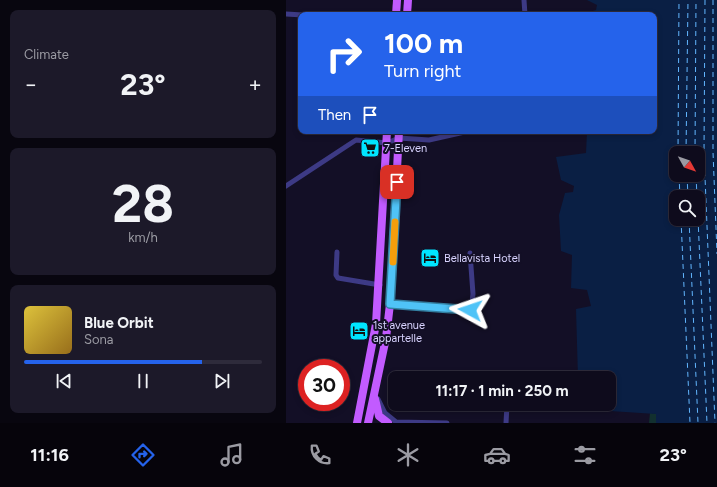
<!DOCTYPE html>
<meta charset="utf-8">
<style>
:root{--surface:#0e0b1c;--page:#1c1929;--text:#f1f3f6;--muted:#9b9ba3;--line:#2e2b3b;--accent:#2563eb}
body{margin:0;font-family:Figtree,sans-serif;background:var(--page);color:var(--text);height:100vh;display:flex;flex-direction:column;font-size:15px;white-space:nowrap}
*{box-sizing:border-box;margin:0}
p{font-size:13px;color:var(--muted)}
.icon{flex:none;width:22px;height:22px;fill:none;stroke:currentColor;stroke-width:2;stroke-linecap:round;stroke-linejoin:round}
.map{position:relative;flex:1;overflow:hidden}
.sheet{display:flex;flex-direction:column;gap:10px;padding:10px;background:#08060f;width:286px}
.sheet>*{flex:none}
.guide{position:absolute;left:12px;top:12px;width:359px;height:122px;border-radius:8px;box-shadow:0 2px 6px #0003,0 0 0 1px var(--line);background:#2563eb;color:#fff;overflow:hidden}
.needle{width:26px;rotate:130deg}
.controls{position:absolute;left:383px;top:146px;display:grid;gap:8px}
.controls a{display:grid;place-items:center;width:36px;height:36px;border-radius:8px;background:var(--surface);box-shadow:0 2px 6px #0003,0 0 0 1px var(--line);font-size:20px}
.speed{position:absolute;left:12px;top:359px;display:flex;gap:8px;font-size:20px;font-weight:700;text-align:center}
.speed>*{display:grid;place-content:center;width:52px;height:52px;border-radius:50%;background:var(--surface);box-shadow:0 2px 6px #0003,0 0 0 1px var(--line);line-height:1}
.speed .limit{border:6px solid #d22;background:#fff;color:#111}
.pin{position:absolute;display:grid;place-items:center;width:34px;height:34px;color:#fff;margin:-17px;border-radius:8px;box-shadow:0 2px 6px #0006}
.me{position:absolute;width:44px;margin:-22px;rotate:275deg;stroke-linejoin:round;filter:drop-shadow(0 0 3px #0008)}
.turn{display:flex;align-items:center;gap:14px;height:84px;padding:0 20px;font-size:18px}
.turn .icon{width:52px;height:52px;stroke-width:2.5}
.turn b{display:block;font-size:28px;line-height:34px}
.then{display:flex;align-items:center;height:38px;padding:0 20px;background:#0003;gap:8px;font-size:15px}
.big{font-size:30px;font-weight:700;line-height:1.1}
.sheet .card{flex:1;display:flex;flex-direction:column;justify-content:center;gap:6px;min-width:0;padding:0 14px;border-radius:8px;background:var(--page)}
.sheet .dial{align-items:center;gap:0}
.dial b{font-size:52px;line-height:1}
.song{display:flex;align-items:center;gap:12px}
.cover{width:48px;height:48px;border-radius:6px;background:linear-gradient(135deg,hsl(50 70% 55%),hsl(40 70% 35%))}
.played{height:4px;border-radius:2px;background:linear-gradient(90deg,var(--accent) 75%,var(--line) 75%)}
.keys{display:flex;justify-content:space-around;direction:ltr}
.heat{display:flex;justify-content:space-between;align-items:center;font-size:22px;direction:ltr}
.trip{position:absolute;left:102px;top:371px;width:228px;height:40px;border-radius:8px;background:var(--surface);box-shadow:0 2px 6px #0003,0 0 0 1px var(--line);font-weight:700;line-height:40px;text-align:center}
.tab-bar{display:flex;height:64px;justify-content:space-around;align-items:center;background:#06040b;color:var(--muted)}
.tab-bar .icon{width:28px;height:28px}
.tab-bar .current{color:var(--accent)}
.tab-bar b{font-size:18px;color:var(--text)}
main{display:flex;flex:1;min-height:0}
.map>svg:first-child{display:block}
.green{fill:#12302f}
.water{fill:#0a1f44;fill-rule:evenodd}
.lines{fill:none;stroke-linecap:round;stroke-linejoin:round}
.ferry{stroke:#62b6ff;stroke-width:1;stroke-dasharray:5 4;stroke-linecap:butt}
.minor{stroke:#3d3a85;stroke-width:5}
.primary{stroke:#c25bff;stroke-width:8}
.route-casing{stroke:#337fa1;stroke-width:10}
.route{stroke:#4fc3f7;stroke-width:7}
.slow{stroke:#f59e0b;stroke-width:7}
.labels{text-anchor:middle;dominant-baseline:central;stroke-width:4;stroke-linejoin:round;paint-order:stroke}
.poi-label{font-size:11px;fill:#d9d4ff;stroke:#130f26;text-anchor:start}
</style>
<main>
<section class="sheet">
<div class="card"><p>Climate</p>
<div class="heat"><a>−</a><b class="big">23°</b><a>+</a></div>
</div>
<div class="card dial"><b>28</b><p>km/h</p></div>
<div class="card">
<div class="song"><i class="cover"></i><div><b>Blue Orbit</b><p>Sona</p></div></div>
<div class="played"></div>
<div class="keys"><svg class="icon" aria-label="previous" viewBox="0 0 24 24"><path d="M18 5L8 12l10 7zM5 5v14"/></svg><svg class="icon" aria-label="pause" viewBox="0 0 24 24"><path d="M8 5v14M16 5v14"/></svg><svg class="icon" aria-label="next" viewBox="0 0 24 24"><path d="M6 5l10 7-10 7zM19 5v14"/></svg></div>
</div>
</section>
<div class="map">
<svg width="431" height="423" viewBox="0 0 431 423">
<rect width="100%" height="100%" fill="#130f26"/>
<polygon class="green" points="364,413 371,414 370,423 363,423"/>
<path class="water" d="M 301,0 L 431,0 L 431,423 L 370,423 L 370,414 L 293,409 L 293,404 L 323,404 L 323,378 L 292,378 L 290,309 L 305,306 L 301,290 L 285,288 L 286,255 L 275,251 L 273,215 L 279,193 L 287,192 L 288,186 L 275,180 L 270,157 L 300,153 L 301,132 L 298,131 L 368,131 L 368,15 L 300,15 L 300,13 L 310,10 L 311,5 ZM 390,153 L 412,153 L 412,175 L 390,175 ZM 390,197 L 412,197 L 412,219 L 390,219 Z"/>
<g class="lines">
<g class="ferry">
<polyline points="419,0 418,152 429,423"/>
<polyline points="427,0 427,152 431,254"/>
<polyline points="392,153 393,0"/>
<polyline points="400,153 402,0"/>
<polyline points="409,153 410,0"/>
<polyline points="393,175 394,197"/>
<polyline points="401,175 402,197"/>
<polyline points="410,175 411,197"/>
<polyline points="412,218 421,423"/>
<polyline points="395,219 404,423"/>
<polyline points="403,219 412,423"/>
</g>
<g class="minor">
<polyline points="238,0 239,15"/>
<polyline points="0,14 17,15"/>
<polyline points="0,186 70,140 101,143 113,138 143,140 183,131"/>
<polyline points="51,252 50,275 52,278 94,285"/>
<polyline points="104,304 185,310 187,294 184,253"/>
<polyline points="92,399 99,413 110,422 161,423"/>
<polyline points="220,423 221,405"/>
</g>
<g class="primary">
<polyline points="110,15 111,0"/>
<polyline points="121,15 122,0"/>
<polyline points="89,399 93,416 102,423"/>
<polyline points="71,423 90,324 101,131"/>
<polyline points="82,423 100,338 104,304 113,131"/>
</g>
</g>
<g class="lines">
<g class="route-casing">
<polyline id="route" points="111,182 104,304 184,310"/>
</g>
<use href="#route" class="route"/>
<polyline class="slow" points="107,262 109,222"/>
</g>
<defs>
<g id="supermarket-square" transform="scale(1)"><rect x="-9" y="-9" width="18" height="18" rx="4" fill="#00e5ff" stroke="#130f26"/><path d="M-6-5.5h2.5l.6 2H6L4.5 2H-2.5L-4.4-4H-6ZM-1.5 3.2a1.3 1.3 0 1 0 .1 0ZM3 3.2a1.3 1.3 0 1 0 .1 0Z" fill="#111"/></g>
<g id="hotel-square" transform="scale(1)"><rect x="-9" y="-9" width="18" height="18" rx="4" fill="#00e5ff" stroke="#130f26"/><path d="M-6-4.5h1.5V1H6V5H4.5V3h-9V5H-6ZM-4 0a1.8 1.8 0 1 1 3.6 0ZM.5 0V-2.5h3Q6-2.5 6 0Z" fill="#111"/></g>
</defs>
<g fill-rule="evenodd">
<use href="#supermarket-square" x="84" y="148"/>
<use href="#hotel-square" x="144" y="258"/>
<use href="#hotel-square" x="73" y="331"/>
</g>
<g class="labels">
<g class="poi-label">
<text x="98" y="148">7-Eleven</text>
<text x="158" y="258">Bellavista Hotel</text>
<text x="87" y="325">1st avenue<tspan x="87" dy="13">appartelle</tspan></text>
</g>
</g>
</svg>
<div class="controls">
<a><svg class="needle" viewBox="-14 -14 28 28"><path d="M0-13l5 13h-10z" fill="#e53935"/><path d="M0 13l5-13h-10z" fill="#9b9ba3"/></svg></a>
<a><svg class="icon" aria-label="search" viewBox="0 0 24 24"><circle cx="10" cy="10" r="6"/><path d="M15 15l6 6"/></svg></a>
</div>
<div class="speed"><div class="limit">30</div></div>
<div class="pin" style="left:111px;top:182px;background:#d93025"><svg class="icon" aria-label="arrive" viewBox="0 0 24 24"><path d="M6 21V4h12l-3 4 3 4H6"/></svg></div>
<svg class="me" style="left:184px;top:310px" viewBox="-20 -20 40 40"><path d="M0-17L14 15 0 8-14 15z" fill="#4fc3f7" stroke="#fff" stroke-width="4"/></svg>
<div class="trip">11:17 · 1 min · 250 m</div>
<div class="guide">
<div class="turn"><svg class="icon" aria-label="right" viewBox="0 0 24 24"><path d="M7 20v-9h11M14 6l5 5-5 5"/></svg><div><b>100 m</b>Turn right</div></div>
<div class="then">Then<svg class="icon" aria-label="arrive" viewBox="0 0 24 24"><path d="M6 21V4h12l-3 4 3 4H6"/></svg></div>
</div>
</div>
</main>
<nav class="tab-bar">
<b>11:16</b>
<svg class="icon current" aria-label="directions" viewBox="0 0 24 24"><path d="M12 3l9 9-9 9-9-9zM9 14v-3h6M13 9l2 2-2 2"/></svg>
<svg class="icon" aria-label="music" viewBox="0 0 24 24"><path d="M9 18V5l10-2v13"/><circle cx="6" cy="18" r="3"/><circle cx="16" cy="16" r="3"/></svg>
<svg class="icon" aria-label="phone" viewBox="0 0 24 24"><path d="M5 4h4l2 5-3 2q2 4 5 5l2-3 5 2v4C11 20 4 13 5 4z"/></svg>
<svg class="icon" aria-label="climate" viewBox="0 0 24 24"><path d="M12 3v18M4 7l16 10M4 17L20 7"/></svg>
<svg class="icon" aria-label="car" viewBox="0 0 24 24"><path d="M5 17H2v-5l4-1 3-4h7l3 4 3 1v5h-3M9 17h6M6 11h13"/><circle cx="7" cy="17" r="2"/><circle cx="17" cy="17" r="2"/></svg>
<svg class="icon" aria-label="filters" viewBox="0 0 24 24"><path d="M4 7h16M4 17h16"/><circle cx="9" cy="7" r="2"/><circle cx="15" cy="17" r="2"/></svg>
<b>23°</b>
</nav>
